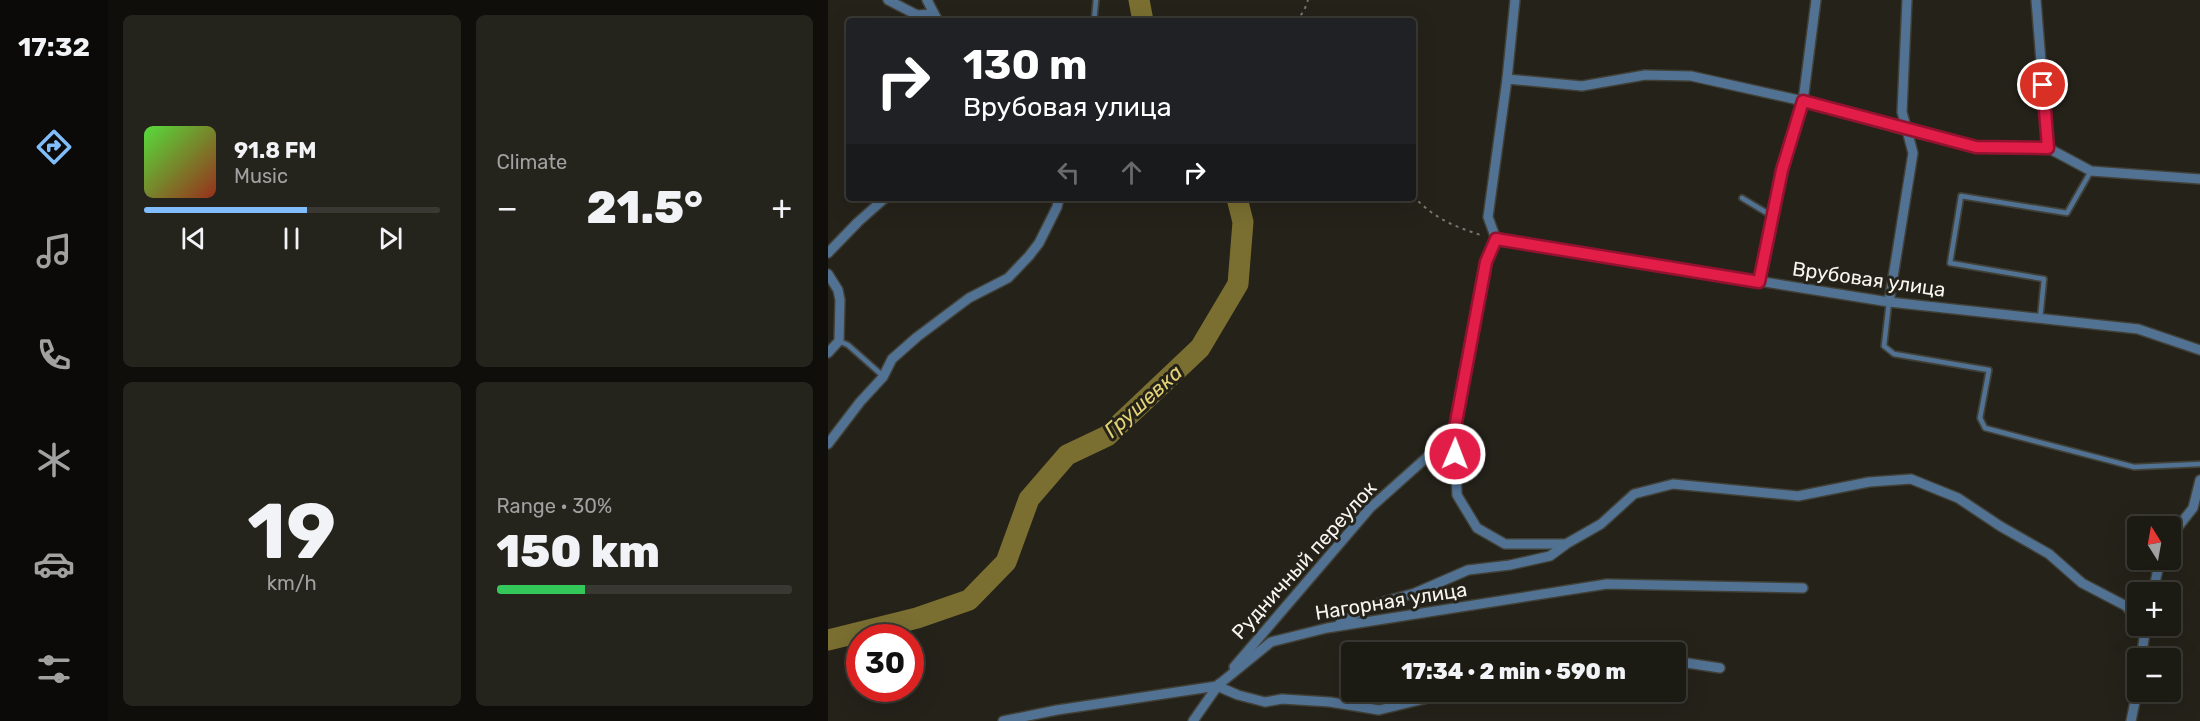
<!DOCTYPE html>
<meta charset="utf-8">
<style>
:root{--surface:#1b1a13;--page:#24231c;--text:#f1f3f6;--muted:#a0a1a0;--line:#393833;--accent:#81bdfa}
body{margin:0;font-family:Rubik,sans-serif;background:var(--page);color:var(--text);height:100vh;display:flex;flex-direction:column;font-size:22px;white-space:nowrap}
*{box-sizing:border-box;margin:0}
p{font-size:20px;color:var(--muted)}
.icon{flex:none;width:33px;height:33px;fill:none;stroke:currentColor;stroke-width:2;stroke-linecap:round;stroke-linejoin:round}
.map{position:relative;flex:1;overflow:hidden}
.side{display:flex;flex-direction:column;gap:15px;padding:15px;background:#0f0e0a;width:720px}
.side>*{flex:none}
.guide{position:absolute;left:18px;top:18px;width:570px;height:183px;border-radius:6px;box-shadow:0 6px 24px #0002,0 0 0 2px var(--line);background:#202124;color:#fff;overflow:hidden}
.needle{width:39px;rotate:349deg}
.fabs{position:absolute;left:1299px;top:516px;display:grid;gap:12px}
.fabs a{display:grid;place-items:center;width:54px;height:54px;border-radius:6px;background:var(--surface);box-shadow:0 6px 24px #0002,0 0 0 2px var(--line);font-size:30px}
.speed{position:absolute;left:18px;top:624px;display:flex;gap:12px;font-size:30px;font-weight:700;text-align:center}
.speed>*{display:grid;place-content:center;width:78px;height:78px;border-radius:50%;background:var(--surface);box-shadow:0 6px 24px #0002,0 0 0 2px var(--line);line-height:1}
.speed .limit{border:9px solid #d22;background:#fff;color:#111}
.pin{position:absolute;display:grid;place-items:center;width:51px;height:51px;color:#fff;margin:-26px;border:3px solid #fff;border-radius:50%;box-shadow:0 2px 6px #0007}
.me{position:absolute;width:66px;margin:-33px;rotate:1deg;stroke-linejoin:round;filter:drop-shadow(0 0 4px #0008)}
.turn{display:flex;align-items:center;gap:21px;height:126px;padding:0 18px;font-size:27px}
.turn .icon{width:78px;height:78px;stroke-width:2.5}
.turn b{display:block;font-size:42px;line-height:51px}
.lanes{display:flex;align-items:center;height:57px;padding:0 18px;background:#0003;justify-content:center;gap:30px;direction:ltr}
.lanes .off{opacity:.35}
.big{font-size:45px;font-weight:800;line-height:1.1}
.side .tile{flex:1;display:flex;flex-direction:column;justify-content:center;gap:9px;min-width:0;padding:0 21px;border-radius:9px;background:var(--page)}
.side .dial{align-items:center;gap:0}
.dial b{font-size:78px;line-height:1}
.song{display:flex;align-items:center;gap:18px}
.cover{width:72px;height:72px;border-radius:9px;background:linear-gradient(135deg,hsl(110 70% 55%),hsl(10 70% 35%))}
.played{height:6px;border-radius:3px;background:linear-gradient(90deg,var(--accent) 55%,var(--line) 55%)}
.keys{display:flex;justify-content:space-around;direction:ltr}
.heat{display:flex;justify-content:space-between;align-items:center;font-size:33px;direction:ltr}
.charge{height:9px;border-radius:4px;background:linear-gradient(90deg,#34c759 30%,var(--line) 0)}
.side .tiles{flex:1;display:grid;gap:15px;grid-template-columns:repeat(2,1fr)}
.trip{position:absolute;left:513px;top:642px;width:345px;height:60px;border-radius:6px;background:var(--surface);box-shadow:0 6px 24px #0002,0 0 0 2px var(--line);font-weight:800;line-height:60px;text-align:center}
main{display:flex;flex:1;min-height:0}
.tab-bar{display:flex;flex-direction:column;width:108px;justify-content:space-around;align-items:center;background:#0b0a08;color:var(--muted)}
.tab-bar .icon{width:42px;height:42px}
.tab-bar .selected{color:var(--accent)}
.tab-bar b{font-size:27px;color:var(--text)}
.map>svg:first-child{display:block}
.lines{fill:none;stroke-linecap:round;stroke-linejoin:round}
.river{stroke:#7a6f31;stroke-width:21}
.lane-casing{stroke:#414037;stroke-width:8}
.street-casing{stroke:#414037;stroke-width:12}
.path{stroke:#77766e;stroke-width:2;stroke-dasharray:3 4.5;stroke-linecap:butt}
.lane{stroke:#527293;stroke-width:4.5}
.street{stroke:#527293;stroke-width:9}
.route-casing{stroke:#92132f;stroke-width:15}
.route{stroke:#e11d48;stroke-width:10}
.labels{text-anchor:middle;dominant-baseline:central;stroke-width:6;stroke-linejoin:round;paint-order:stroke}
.street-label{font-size:20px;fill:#f6f5ee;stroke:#242219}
.water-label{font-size:21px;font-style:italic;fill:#e4d277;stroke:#242219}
</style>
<main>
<nav class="tab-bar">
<b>17:32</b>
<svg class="icon selected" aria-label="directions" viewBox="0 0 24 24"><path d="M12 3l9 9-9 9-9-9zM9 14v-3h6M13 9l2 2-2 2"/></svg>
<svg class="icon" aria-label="music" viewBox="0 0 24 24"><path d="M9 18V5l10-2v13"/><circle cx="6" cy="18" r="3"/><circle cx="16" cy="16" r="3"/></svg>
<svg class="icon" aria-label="phone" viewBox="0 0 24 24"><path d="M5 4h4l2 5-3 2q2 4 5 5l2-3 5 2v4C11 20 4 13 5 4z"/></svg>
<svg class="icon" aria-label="climate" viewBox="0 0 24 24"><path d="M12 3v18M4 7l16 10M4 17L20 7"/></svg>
<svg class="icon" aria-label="car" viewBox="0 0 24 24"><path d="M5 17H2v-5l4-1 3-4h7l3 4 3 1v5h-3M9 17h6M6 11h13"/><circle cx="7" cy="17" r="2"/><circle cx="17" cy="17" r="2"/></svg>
<svg class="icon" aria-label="filters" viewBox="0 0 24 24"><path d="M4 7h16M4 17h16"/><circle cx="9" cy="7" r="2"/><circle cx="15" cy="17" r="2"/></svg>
</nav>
<section class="side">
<div class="tiles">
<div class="tile">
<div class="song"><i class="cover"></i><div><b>91.8 FM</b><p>Music</p></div></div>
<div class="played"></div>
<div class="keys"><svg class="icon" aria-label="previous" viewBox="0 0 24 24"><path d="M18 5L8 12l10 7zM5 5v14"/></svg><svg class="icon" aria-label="pause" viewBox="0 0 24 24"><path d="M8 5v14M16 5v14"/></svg><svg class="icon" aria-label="next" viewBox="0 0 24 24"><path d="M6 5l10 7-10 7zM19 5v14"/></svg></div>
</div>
<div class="tile"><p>Climate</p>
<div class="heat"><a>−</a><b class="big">21.5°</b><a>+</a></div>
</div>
<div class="tile dial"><b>19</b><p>km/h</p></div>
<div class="tile"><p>Range · 30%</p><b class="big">150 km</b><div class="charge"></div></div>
</div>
</section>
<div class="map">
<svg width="1372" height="721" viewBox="0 0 1372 721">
<rect width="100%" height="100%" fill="#242219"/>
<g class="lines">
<g class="river">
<polyline points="311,0 315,21"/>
<polyline points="0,640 89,618 141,600 178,562 201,499 239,455 279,436 372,348 410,284 415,222 409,198"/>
</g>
<g class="lane-casing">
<g id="lane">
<polyline points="266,21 268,0"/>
<polyline points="914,198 944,216"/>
<polyline points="1061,302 1056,346 1066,354 1161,370 1152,418 1157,428 1306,467 1372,464"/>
<polyline points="1212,319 1216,279 1122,263 1133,196 1239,213 1263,171"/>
<polyline points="11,341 20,345 55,376"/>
</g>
</g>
<g class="street-casing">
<g id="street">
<polyline points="60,0 89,15 105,14"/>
<polyline points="99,0 110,21"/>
<polyline points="687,0 679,79 660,217 668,239 658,262 626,433 629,495 649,528 677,544 738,544 773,524 806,494 845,484 970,496 1041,482 1083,479 1130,498 1172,526 1221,554 1254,583 1298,606 1310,620"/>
<polyline points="1208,0 1220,148"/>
<polyline points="679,79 754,86 817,75 863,76 975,101 1080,131 1148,147 1220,148 1263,171 1372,179"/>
<polyline points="668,239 1061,302 1310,329 1372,350"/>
<polyline points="0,253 30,222 57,198"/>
<polyline points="0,274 10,290 12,300 11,341 0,353"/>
<polyline points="931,282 954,170 975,101 988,0"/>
<polyline points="1061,302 1085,153 1074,112 1079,0"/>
<polyline points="0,444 32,402 55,377 64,359 89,337 141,298 180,278 201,256 211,243 229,207 231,198"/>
<polyline points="1342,537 1365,508 1372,480"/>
<polyline points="1325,592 1332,560"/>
<polyline points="512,623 544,605 587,593 640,570 682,565 722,556 737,545"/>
<polyline points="1313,658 1318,626"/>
<polyline points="848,664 859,663 892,668"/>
<polyline points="406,667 542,508 626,433"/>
<polyline points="389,686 410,695 437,702 454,699 502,702 551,710 600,698 650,692"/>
<polyline points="175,721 229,710 389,686 443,642 499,628 779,584 975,588"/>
<polyline points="365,721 391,684"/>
<polyline points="1303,721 1310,687"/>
</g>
</g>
<g class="path">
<polyline points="468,21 476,11 480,0"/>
<path d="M 585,196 C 607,219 627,227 656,236"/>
</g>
<use href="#lane" class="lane"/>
<use href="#street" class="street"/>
</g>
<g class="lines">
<g class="route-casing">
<polyline id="route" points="627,454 626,433 658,262 668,239 931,282 954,170 975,101 1148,147 1220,148 1215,85"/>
</g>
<use href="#route" class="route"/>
</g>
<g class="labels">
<g class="street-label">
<text transform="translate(1041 279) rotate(8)">Врубовая улица</text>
<text transform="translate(476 560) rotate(-48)">Рудничный переулок</text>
<text transform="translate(563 601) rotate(-9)">Нагорная улица</text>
</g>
<g class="water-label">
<text transform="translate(315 401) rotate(-42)">Грушевка</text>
</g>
</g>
</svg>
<div class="fabs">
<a><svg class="needle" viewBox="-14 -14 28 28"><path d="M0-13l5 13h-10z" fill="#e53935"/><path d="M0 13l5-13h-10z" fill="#a0a1a0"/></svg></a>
<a>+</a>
<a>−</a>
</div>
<div class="speed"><div class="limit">30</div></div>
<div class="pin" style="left:1215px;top:85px;background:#d93025"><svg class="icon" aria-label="arrive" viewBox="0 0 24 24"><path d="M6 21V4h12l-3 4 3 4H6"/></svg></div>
<svg class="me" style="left:627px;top:454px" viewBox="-20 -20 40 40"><circle r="17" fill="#e11d48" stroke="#fff" stroke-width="3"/><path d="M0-11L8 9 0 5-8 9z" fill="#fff"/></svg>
<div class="trip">17:34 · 2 min · 590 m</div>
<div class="guide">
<div class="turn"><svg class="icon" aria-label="right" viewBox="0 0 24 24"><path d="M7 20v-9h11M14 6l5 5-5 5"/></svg><div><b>130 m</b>Врубовая улица</div></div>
<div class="lanes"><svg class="icon off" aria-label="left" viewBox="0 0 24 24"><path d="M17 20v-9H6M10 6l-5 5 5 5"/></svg><svg class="icon off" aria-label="ahead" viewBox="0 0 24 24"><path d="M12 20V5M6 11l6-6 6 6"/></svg><svg class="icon" aria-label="right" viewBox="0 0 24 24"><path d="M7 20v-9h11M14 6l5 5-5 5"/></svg></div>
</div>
</div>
</main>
